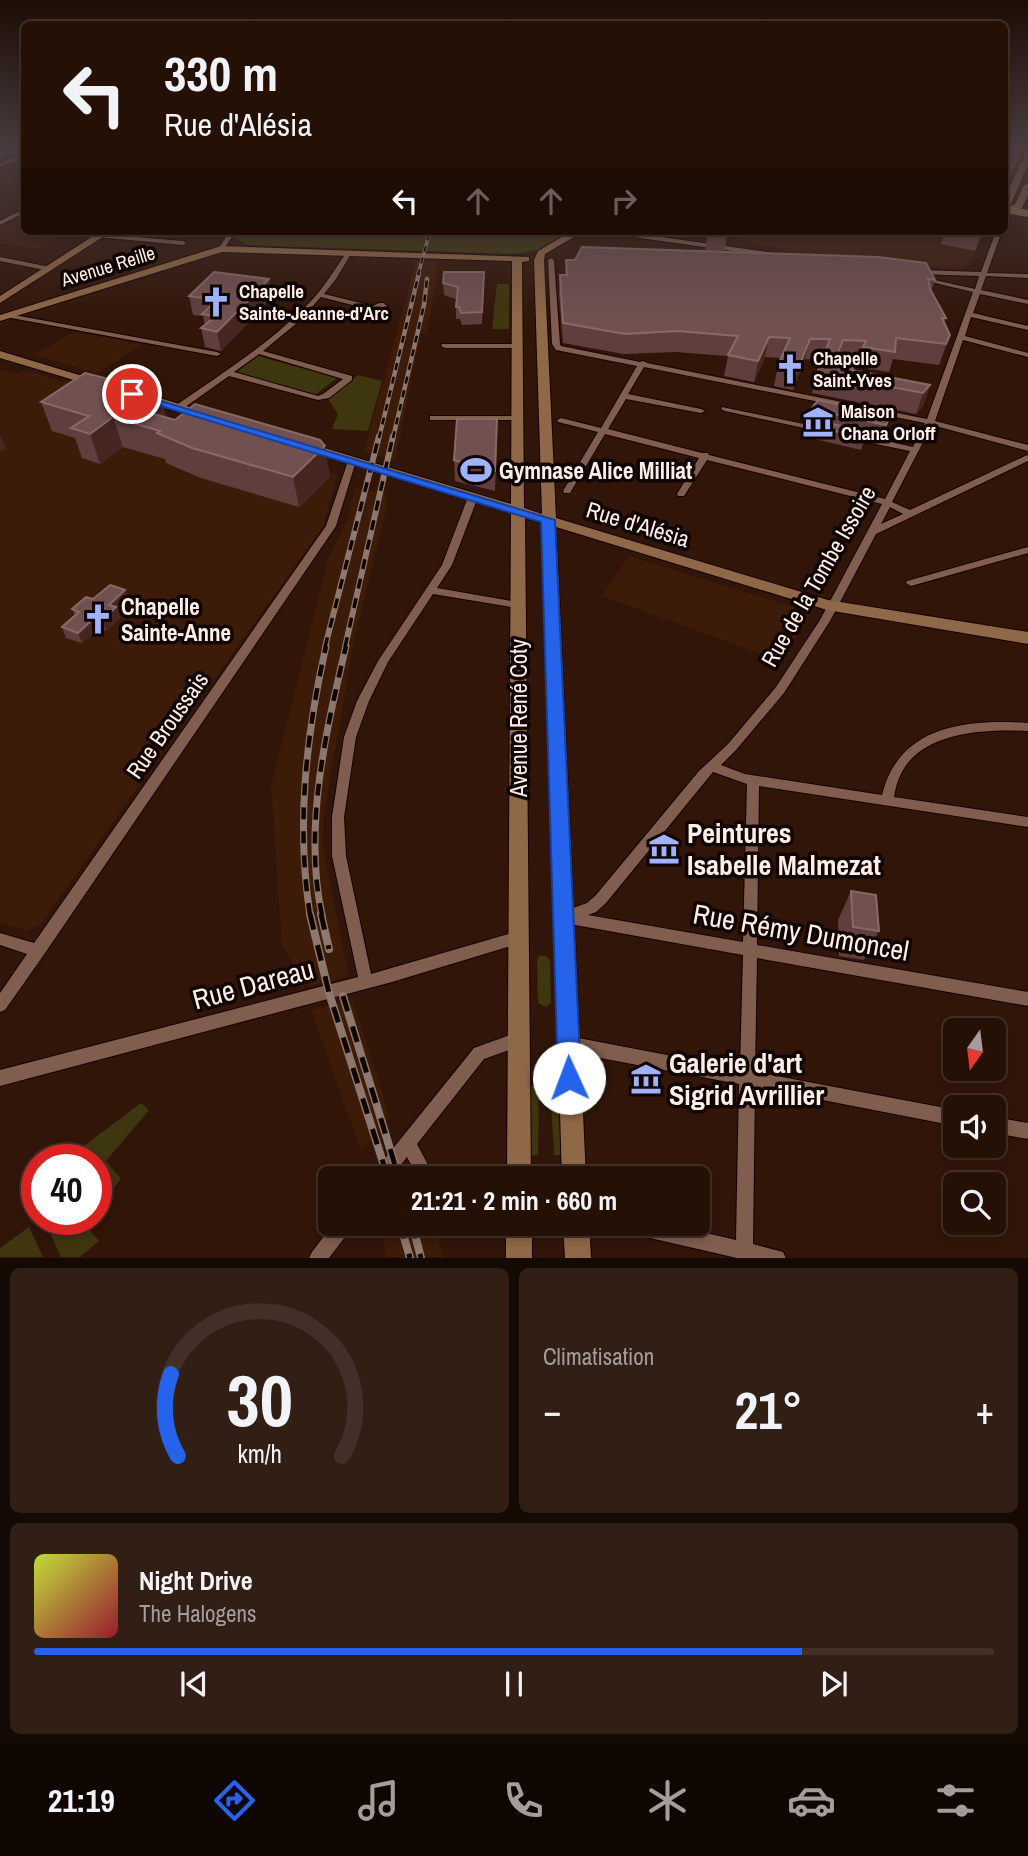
<!DOCTYPE html>
<html lang="fr">
<meta charset="utf-8">
<style>
:root{--surface:#251006;--page:#311e14;--text:#f1f3f6;--muted:#a39d9b;--line:#423028;--accent:#2563eb}
body{margin:0;font-family:"Archivo Narrow",sans-serif;background:var(--page);color:var(--text);height:100vh;display:flex;flex-direction:column;font-size:26px;white-space:nowrap}
*{box-sizing:border-box;margin:0}
p{font-size:23px;color:var(--muted)}
.icon{flex:none;width:38px;height:38px;fill:none;stroke:currentColor;stroke-width:2;stroke-linecap:round;stroke-linejoin:round}
.map{position:relative;height:1258px;overflow:hidden}
.side{display:flex;flex-direction:column;gap:10px;padding:10px;background:#140903;flex:1}
.side>*{flex:none}
.guide{position:absolute;left:21px;top:21px;width:987px;height:214px;border-radius:10px;box-shadow:0 4px 10px #0003,0 0 0 2px var(--line);background:#251006;color:var(--text);overflow:hidden}
.needle{width:46px;rotate:194deg}
.fabs{position:absolute;left:943px;top:1018px;display:grid;gap:14px}
.fabs a{display:grid;place-items:center;width:63px;height:63px;border-radius:10px;background:var(--surface);box-shadow:0 4px 10px #0003,0 0 0 2px var(--line);font-size:35px}
.speed{position:absolute;left:21px;top:1144px;display:flex;gap:14px;font-size:35px;font-weight:700;text-align:center}
.speed>*{display:grid;place-content:center;width:91px;height:91px;border-radius:50%;background:var(--surface);box-shadow:0 4px 10px #0003,0 0 0 2px var(--line);line-height:1}
.speed .limit{border:10px solid #d22;background:#fff;color:#111}
.pin{position:absolute;display:grid;place-items:center;width:60px;height:60px;color:#fff;margin:-30px;border:4px solid #fff;border-radius:50%;box-shadow:0 2px 7px #0007}
.me{position:absolute;width:77px;margin:-38px;rotate:358deg;stroke-linejoin:round;filter:drop-shadow(0 0 5px #0008)}
.turn{display:flex;align-items:center;gap:24px;height:147px;padding:0 28px;font-size:32px}
.turn .icon{width:91px;height:91px;stroke-width:2.5}
.turn b{display:block;font-size:49px;line-height:60px}
.lanes{display:flex;align-items:center;height:66px;padding:0 28px;background:#0003;justify-content:center;gap:35px;direction:ltr}
.lanes .off{opacity:.35}
.big{font-size:52px;font-weight:700;line-height:1.1}
.side .widget{flex:1;display:flex;flex-direction:column;justify-content:center;gap:10px;min-width:0;padding:0 24px;border-radius:10px;background:var(--page)}
.side .dial{align-items:center;gap:0}
.dial svg{height:182px;overflow:visible;fill:none;stroke:var(--line);stroke-width:7;stroke-linecap:round;text-anchor:middle}
.dial text{fill:var(--text);stroke:none}
.song{display:flex;align-items:center;gap:21px}
.cover{width:84px;height:84px;border-radius:10px;background:linear-gradient(135deg,hsl(70 70% 55%),hsl(350 70% 35%))}
.played{height:7px;border-radius:4px;background:linear-gradient(90deg,var(--accent) 80%,var(--line) 80%)}
.keys{display:flex;justify-content:space-around;direction:ltr}
.heat{display:flex;justify-content:space-between;align-items:center;font-size:38px;direction:ltr}
.side .tiles{flex:1;display:grid;gap:10px;grid-template-columns:1fr 1fr}
.widget:last-child{grid-column:span 2}
.trip{position:absolute;left:318px;top:1166px;width:392px;height:70px;border-radius:10px;background:var(--surface);box-shadow:0 4px 10px #0003,0 0 0 2px var(--line);font-weight:700;line-height:70px;text-align:center}
.menu{display:flex;height:112px;justify-content:space-around;align-items:center;background:#0f0602;color:var(--muted)}
.menu .icon{width:49px;height:49px}
.menu .current{color:var(--accent)}
.menu b{font-size:32px;color:var(--text)}
.map>svg:first-child{display:block}
.built{fill:#3d1b09}
.green{fill:#3d360e}
.lines{fill:none;stroke-linecap:round;stroke-linejoin:round}
.street-casing{stroke:#170200;stroke-width:2}
.secondary-casing{stroke:#170200;stroke-width:2}
.primary-casing{stroke:#170200;stroke-width:1}
.street{fill:#7f5e4f;fill-rule:evenodd}
.secondary{fill:#8f6847;fill-rule:evenodd}
.primary{fill:#9f723e;fill-rule:evenodd}
.tram{stroke:#8e776d;stroke-width:2}
.rail-far4-casing{stroke:#8e776d;stroke-width:3.5}
.rail-far3-casing{stroke:#8e776d;stroke-width:4.5}
.rail-far2-casing{stroke:#8e776d;stroke-width:6}
.rail-far1-casing{stroke:#8e776d;stroke-width:7}
.rail-casing{stroke:#8e776d;stroke-width:8}
.rail-far4{stroke:#100502;stroke-width:2;stroke-dasharray:6;stroke-linecap:butt}
.rail-far3{stroke:#100502;stroke-width:2.5;stroke-dasharray:7;stroke-linecap:butt}
.rail-far2{stroke:#100502;stroke-width:3.5;stroke-dasharray:10;stroke-linecap:butt}
.rail-far1{stroke:#100502;stroke-width:4.5;stroke-dasharray:12;stroke-linecap:butt}
.rail{stroke:#100502;stroke-width:5;stroke-dasharray:16;stroke-linecap:butt}
.wall{fill:#603e3e}
.shaded-wall{fill:#462621}
.building{fill:#715150;stroke:#876a68;stroke-width:2}
.route{fill:#2563eb;stroke:#184099;stroke-width:2}
.labels{text-anchor:middle;dominant-baseline:central;stroke-width:7;stroke-linejoin:round;paint-order:stroke}
.far-street-label{font-size:19px;fill:#ffefe8;stroke:#100502}
.far-poi-label{font-size:19px;font-weight:bold;fill:#ffefe8;stroke:#100502;text-anchor:start}
.poi-label{font-size:23px;font-weight:bold;fill:#ffefe8;stroke:#100502;text-anchor:start}
.street-label{font-size:23px;fill:#ffefe8;stroke:#100502}
.near-poi-label{font-size:28px;font-weight:bold;fill:#ffefe8;stroke:#100502;text-anchor:start}
.near-street-label{font-size:28px;fill:#ffefe8;stroke:#100502}
</style>
<div class="map">
<svg width="1028" height="1258" viewBox="0 0 1028 1258">
<rect width="100%" height="100%" fill="#311508"/>
<g class="built">
<polygon points="18,219 24,220 24,231 68,231 38,249 0,243 0,227"/>
<polygon points="984,231 969,266 962,268 846,265 709,232"/>
<polygon points="416,261 436,262 436,282 427,334 421,334 395,461 364,452"/>
<polygon points="72,332 107,338 142,345 97,373 35,355"/>
<polygon points="0,369 13,373 28,371 95,391 198,430 338,474 323,526 40,925 26,930 0,923"/>
<polygon points="355,488 385,493 388,503 354,640 323,820 324,852 349,976 308,986 282,946 271,786 328,559 347,521"/>
<polygon points="629,556 806,611 810,617 781,661 602,596"/>
<polygon points="353,1000 390,1117 361,1151 311,1010"/>
<polygon points="395,1223 433,1223 443,1257 385,1257 384,1235"/>
</g>
<g class="green">
<polygon points="239,231 571,231 538,250 517,254 248,245 235,238"/>
<polygon points="497,284 509,284 509,329 492,329"/>
<polygon points="258,356 337,378 315,395 236,373"/>
<polygon points="358,375 382,381 368,431 332,429 338,414 328,399"/>
<polygon points="546,956 550,961 551,1003 546,1007 538,1003 537,960 539,956"/>
<polygon points="561,1084 563,1155 554,1155 550,1087"/>
<polygon points="528,1085 539,1087 538,1155 529,1156"/>
<polygon points="141,1103 149,1110 106,1161 121,1179 96,1208 96,1160 65,1160"/>
<polygon points="44,1220 86,1220 83,1223 99,1241 80,1257 61,1257"/>
<polygon points="29,1227 43,1257 0,1257 0,1248"/>
</g>
<g class="lines">
<g class="street-casing">
<g id="street">
<polygon points="24,146 24,149 0,155 0,151"/>
<polygon points="1028,148 1028,162 1023,163 1025,150"/>
<polygon points="24,154 24,158 0,167 0,163"/>
<polygon points="24,209 24,213 0,225 0,221"/>
<polygon points="230,231 236,231 223,250 219,250 218,249"/>
<polygon points="602,231 618,231 789,255 792,257 789,259 605,233"/>
<path d="M 996,231 L 1002,231 L 987,273 L 1028,274 L 1028,278 L 986,276 L 981,290 L 1028,300 L 1028,304 L 980,294 L 973,313 L 1028,326 L 1028,330 L 971,317 L 965,336 L 1028,353 L 1028,357 L 963,340 L 935,421 L 1028,445 L 1028,451 L 932,425 L 892,502 L 910,510 L 1025,456 L 1028,455 L 1028,461 L 876,534 L 830,621 L 784,693 L 736,750 L 721,765 L 745,774 L 882,795 C 899,725 967,719 1028,723 L 1028,731 C 985,729 915,731 898,781 C 896,786 895,791 894,797 L 1028,817 L 1028,827 L 759,786 L 757,945 L 1028,992 L 1028,1006 L 757,958 L 755,1072 L 956,1110 L 956,1126 L 755,1087 L 753,1244 L 783,1252 L 786,1258 L 737,1258 L 624,1232 L 618,1229 L 616,1223 L 663,1223 L 736,1240 L 739,1084 L 568,1052 L 563,1049 L 560,1044 L 563,1039 L 568,1036 L 740,1069 L 743,955 L 564,923 L 559,921 L 557,917 L 559,913 L 587,903 L 596,895 L 699,771 L 728,744 L 776,687 L 820,620 L 882,504 L 707,460 L 684,496 L 678,496 L 677,494 L 699,458 L 605,434 L 570,493 L 564,493 L 563,491 L 598,432 L 558,422 L 557,420 L 561,418 L 601,428 L 637,366 L 556,350 L 552,344 L 548,260 L 551,258 L 554,260 L 560,344 L 561,346 L 640,362 L 643,361 L 647,363 L 927,419 L 973,292 L 918,279 L 921,277 L 975,289 L 979,276 L 919,274 L 916,272 L 919,270 L 981,272 ZM 644,367 L 925,423 L 913,447 L 851,433 L 847,436 L 851,439 L 910,451 L 885,499 L 709,455 L 708,453 L 702,453 L 608,429 L 626,399 L 701,413 L 705,411 L 701,409 L 628,394 ZM 890,507 L 903,514 L 881,524 ZM 713,772 L 747,784 L 743,942 L 588,915 L 596,912 L 606,903 Z"/>
<polygon points="100,234 183,241 186,243 183,245 98,237 97,236"/>
<path d="M 346,253 L 351,254 L 336,279 L 324,294 L 373,306 L 379,303 L 384,303 L 388,308 L 386,313 L 377,315 L 372,310 L 321,297 L 297,323 L 263,351 L 352,376 L 352,380 L 329,398 L 318,400 L 229,376 L 181,410 L 175,410 L 175,406 C 222,373 271,343 311,301 C 325,286 335,269 346,253 ZM 259,354 L 343,379 L 323,394 L 318,396 L 234,372 Z"/>
<polygon points="0,257 50,267 53,269 50,271 0,261"/>
<polygon points="8,314 217,352 221,354 217,356 6,317 4,316"/>
<polygon points="442,344 518,344 522,346 518,348 445,348 441,346"/>
<polygon points="722,407 818,427 822,429 818,431 725,411 721,409"/>
<polygon points="430,416 517,416 521,418 517,420 430,420"/>
<polygon points="352,458 356,461 336,526 43,956 5,1010 0,1012 0,993 27,954 0,945 0,933 34,943 326,526 348,461"/>
<polygon points="473,494 478,497 452,565 437,588 517,602 522,605 517,608 433,594 388,662 369,701 356,737 344,817 346,856 371,974 519,931 524,932 526,937 524,942 392,982 0,1086 0,1070 358,977 332,856 332,817 344,737 357,701 378,661 442,565 468,497"/>
<polygon points="1028,547 1028,553 911,586 906,583 907,581"/>
<polygon points="518,1032 523,1035 526,1040 523,1045 484,1059 417,1144 435,1178 418,1178 407,1157 391,1178 372,1178 374,1172 474,1048"/>
<polygon points="994,1117 1028,1123 1028,1139 994,1133"/>
<polygon points="334,1223 353,1223 351,1229 329,1258 309,1258 312,1252"/>
</g>
</g>
<g class="secondary-casing">
<g id="secondary">
<polygon points="1025,160 1028,161 1028,164 1011,204 1004,206 1004,200 1021,162"/>
<polygon points="1028,183 1028,195 1022,208 1005,212 1005,208 1015,204 1024,185"/>
<polygon points="101,231 112,231 0,303 0,296"/>
<polygon points="572,231 584,231 545,254 544,260 556,518 828,600 1028,632 1028,644 827,610 556,527 586,1178 562,1178 542,523 525,518 531,1178 507,1178 511,513 303,450 301,447 307,443 311,444 511,504 512,261 222,252 0,321 0,315 221,246 529,257 529,261 522,262 524,508 542,514 534,260 538,251"/>
<polygon points="0,351 102,382 104,384 102,386 94,386 0,358"/>
<polygon points="143,393 209,413 211,416 205,420 139,400 139,394"/>
<rect x="506" y="1223" width="26" height="35"/>
<polygon points="563,1223 589,1223 591,1258 565,1258"/>
</g>
</g>
<g class="primary-casing">
<polygon id="primary" points="1004,207 1028,211 1028,217 1004,213"/>
</g>
<use href="#street" class="street"/>
<use href="#secondary" class="secondary"/>
<use href="#primary" class="primary"/>
<polyline class="tram" points="1004,206 1028,211"/>
<g class="rail-far4-casing">
<polyline id="rail-far4" points="418,275 430,231"/>
</g>
<g class="rail-far3-casing">
<g id="rail-far3">
<polyline points="379,438 419,273"/>
<polyline points="393,438 424,305 427,279"/>
</g>
</g>
<g class="rail-far2-casing">
<g id="rail-far2">
<polyline points="325,647 379,436"/>
<polyline points="345,647 393,436"/>
</g>
</g>
<g class="rail-far1-casing">
<g id="rail-far1">
<path d="M 310,915 C 296,825 306,735 326,646"/>
<path d="M 322,915 C 303,828 326,731 346,646"/>
</g>
</g>
<g class="rail-casing">
<g id="rail">
<polyline points="310,914 329,993 388,1178"/>
<polyline points="321,914 329,949"/>
<polyline points="343,996 399,1178"/>
<polyline points="400,1223 410,1258"/>
<polyline points="412,1223 421,1258"/>
</g>
</g>
<use href="#rail-far4" class="rail-far4"/>
<use href="#rail-far3" class="rail-far3"/>
<use href="#rail-far2" class="rail-far2"/>
<use href="#rail-far1" class="rail-far1"/>
<use href="#rail" class="rail"/>
</g>
<g class="wall">
<polygon points="24,205 24,218 21,218 18,209"/>
<polygon points="708,231 727,236 724,252 935,280 931,291 946,318 944,322 950,335 939,365 893,359 889,372 858,367 859,361 838,360 838,361 853,371 930,385 923,406 916,414 812,393 817,373 822,360 805,359 793,390 774,386 778,365 781,358 765,357 754,382 724,376 728,356 675,352 624,354 563,343 559,294 560,275 565,275 566,260 705,251"/>
<polygon points="941,231 984,231 975,251 941,244 944,236"/>
<polygon points="484,272 482,324 462,325 460,319 456,319 456,299 444,295 443,283"/>
<polygon points="189,296 273,297 221,351 205,347 201,328 205,325 203,316 193,315"/>
<polygon points="159,392 166,417 330,476 299,507 201,478 166,463 165,459 123,447 100,464 82,458 75,438 52,431 41,402"/>
<polygon points="811,409 850,411 890,416 886,429 882,438 866,434 861,450 802,436"/>
<polygon points="497,439 495,491 455,481 454,460"/>
<polygon points="125,590 129,600 117,611 120,618 106,631 99,628 82,643 66,638 62,627 75,616 72,609 93,599"/>
<polygon points="851,891 879,931 864,960 839,956 838,920"/>
</g>
<g class="shaded-wall">
<polygon points="1023,146 1009,182 1004,188 1004,176"/>
<polygon points="982,231 984,231 975,251"/>
<polygon points="269,279 273,297 221,351 217,332"/>
<polygon points="769,337 765,357 754,382 758,361"/>
<polygon points="810,339 805,359 793,390 798,369"/>
<polygon points="843,340 838,360 832,376 835,361"/>
<polygon points="930,385 923,406 916,414 923,393"/>
<polygon points="159,392 167,421 136,409"/>
<polygon points="890,416 886,429 882,438 886,425"/>
<polygon points="113,417 123,447 100,464 90,434"/>
<polygon points="497,419 497,439 495,491 495,471"/>
<polygon points="0,435 6,448 0,452"/>
<polygon points="325,446 330,476 299,507 293,477"/>
<polygon points="125,590 129,600 117,611 120,618 106,631 102,620 109,605"/>
<polygon points="94,618 99,628 82,643 78,633"/>
</g>
<g class="building">
<polygon points="1004,146 1023,146 1015,164 1004,176"/>
<polygon points="708,231 725,231 727,236 709,236"/>
<polygon points="582,247 878,257 926,263 935,280 928,279 930,289 946,318 942,318 950,335 946,344 896,338 895,352 863,347 866,341 843,340 835,361 854,365 852,370 930,385 923,393 817,373 830,339 810,339 798,369 778,365 790,338 769,337 758,361 728,355 738,336 677,331 625,334 563,323 560,275 567,275 566,260 575,260"/>
<polygon points="214,272 269,279 217,332 201,328 216,316 202,314 217,300 189,296"/>
<polygon points="444,272 484,272 482,312 461,313 459,307 456,307 458,287 443,283"/>
<polygon points="85,373 159,392 136,409 175,420 195,404 320,440 325,446 293,477 192,448 157,433 160,431 113,417 90,434 71,428 89,416 41,402"/>
<polygon points="818,400 851,407 849,411 890,416 886,425 811,409"/>
<polygon points="457,419 497,419 495,471 454,460"/>
<polygon points="807,419 867,431 865,438 805,424"/>
<polygon points="110,585 125,590 109,605 116,607 102,620 94,618 78,633 62,627 79,612 72,609 86,597 93,599"/>
<polygon points="851,891 876,895 879,931 853,927"/>
</g>
<linearGradient id="sky" x2="0" y2="1"><stop stop-color="#1b0c04"/><stop offset="0.45" stop-color="#483b3d"/><stop offset="1" stop-color="#483b3d" stop-opacity="0"/></linearGradient>
<rect width="1028" height="322" fill="url(#sky)"/>
<polygon class="route" points="128,391 555,520 581,1078 578,1086 569,1090 561,1086 558,1078 541,522 128,396"/>
<defs>
<g id="church-bare" transform="scale(2.415)"><path d="M-1.2-6h2.4v3.5h3.3v2.4h-3.3V6h-2.4V-.1h-3.3v-2.4h3.3Z" fill="#a1b2fd" stroke="#100502" stroke-width="2.5" paint-order="stroke"/></g>
<g id="museum-bare" transform="scale(2.415)"><path d="M0-6L6-3V-2H-6V-3ZM-5-1h2V3h-2ZM-1-1h2V3h-2ZM3-1h2V3H3ZM-6 4H6V6H-6Z" fill="#a1b2fd" stroke="#100502" stroke-width="2.5" paint-order="stroke"/></g>
<g id="stadium-bare" transform="scale(2.415)"><path d="M0-5a6.5 5 0 1 0 0 10a6.5 5 0 1 0 0-10ZM-3.5-1.8h7v3.6h-7Z" fill="#a1b2fd" stroke="#100502" stroke-width="2.5" paint-order="stroke"/></g>
</defs>
<g fill-rule="evenodd">
<use href="#church-bare" x="216" y="302"/>
<use href="#church-bare" x="790" y="369"/>
<use href="#museum-bare" x="818" y="422"/>
<use href="#stadium-bare" x="476" y="470"/>
<use href="#church-bare" x="98" y="619"/>
<use href="#museum-bare" x="664" y="849"/>
<use href="#museum-bare" x="646" y="1079"/>
</g>
<g class="labels">
<g class="far-street-label">
<text transform="translate(108 266) rotate(-17)">Avenue Reille</text>
</g>
<g class="far-poi-label">
<text x="239" y="291">Chapelle<tspan x="239" dy="22">Sainte-Jeanne-d'Arc</tspan></text>
<text x="813" y="358">Chapelle<tspan x="813" dy="22">Saint-Yves</tspan></text>
<text x="841" y="411">Maison<tspan x="841" dy="22">Chana Orloff</tspan></text>
</g>
<g class="poi-label">
<text x="499" y="470">Gymnase Alice Milliat</text>
<text x="121" y="606">Chapelle<tspan x="121" dy="26">Sainte-Anne</tspan></text>
</g>
<g class="street-label">
<text transform="translate(638 524) rotate(17)">Rue d'Alésia</text>
<text transform="translate(818 576) rotate(-60)">Rue de la Tombe Issoire</text>
<text transform="translate(518 718) rotate(-90)">Avenue René Coty</text>
<text transform="translate(167 725) rotate(-55)">Rue Broussais</text>
</g>
<g class="near-poi-label">
<text x="687" y="833">Peintures<tspan x="687" dy="32">Isabelle Malmezat</tspan></text>
<text x="669" y="1063">Galerie d'art<tspan x="669" dy="32">Sigrid Avrillier</tspan></text>
</g>
<g class="near-street-label">
<text transform="translate(801 932) rotate(10)">Rue Rémy Dumoncel</text>
<text transform="translate(253 984) rotate(-15)">Rue Dareau</text>
</g>
</g>
</svg>
<div class="fabs">
<a><svg class="needle" viewBox="-14 -14 28 28"><path d="M0-13l5 13h-10z" fill="#e53935"/><path d="M0 13l5-13h-10z" fill="#a39d9b"/></svg></a>
<a><svg class="icon" aria-label="sound" viewBox="0 0 24 24"><path d="M4 9h4l5-4v14l-5-4H4zM17 9q2 3 0 6"/></svg></a>
<a><svg class="icon" aria-label="search" viewBox="0 0 24 24"><circle cx="10" cy="10" r="6"/><path d="M15 15l6 6"/></svg></a>
</div>
<div class="speed"><div class="limit">40</div></div>
<div class="pin" style="left:132px;top:394px;background:#d93025"><svg class="icon" aria-label="arrive" viewBox="0 0 24 24"><path d="M6 21V4h12l-3 4 3 4H6"/></svg></div>
<svg class="me" style="left:569px;top:1078px" viewBox="-20 -20 40 40"><circle r="19" fill="#fff"/><path d="M0-13L10 11 0 6-10 11z" fill="#2563eb"/></svg>
<div class="trip">21:21 · 2 min · 660 m</div>
<div class="guide">
<div class="turn"><svg class="icon" aria-label="left" viewBox="0 0 24 24"><path d="M17 20v-9H6M10 6l-5 5 5 5"/></svg><div><b>330 m</b>Rue d'Alésia</div></div>
<div class="lanes"><svg class="icon" aria-label="left" viewBox="0 0 24 24"><path d="M17 20v-9H6M10 6l-5 5 5 5"/></svg><svg class="icon off" aria-label="ahead" viewBox="0 0 24 24"><path d="M12 20V5M6 11l6-6 6 6"/></svg><svg class="icon off" aria-label="ahead" viewBox="0 0 24 24"><path d="M12 20V5M6 11l6-6 6 6"/></svg><svg class="icon off" aria-label="right" viewBox="0 0 24 24"><path d="M7 20v-9h11M14 6l5 5-5 5"/></svg></div>
</div>
</div>
<section class="side">
<div class="tiles">
<div class="widget dial"><svg viewBox="0 0 100 80">
<path d="M14 69A42 42 0 1 1 86 69"/>
<path d="M14 69A42 42 0 0 1 11 33" stroke="#2563eb"/>
<text x="50" y="56" font-size="32" font-weight="700">30</text>
<text x="50" y="72" font-size="11">km/h</text>
</svg></div>
<div class="widget"><p>Climatisation</p>
<div class="heat"><a>−</a><b class="big">21°</b><a>+</a></div>
</div>
<div class="widget">
<div class="song"><i class="cover"></i><div><b>Night Drive</b><p>The Halogens</p></div></div>
<div class="played"></div>
<div class="keys"><svg class="icon" aria-label="previous" viewBox="0 0 24 24"><path d="M18 5L8 12l10 7zM5 5v14"/></svg><svg class="icon" aria-label="pause" viewBox="0 0 24 24"><path d="M8 5v14M16 5v14"/></svg><svg class="icon" aria-label="next" viewBox="0 0 24 24"><path d="M6 5l10 7-10 7zM19 5v14"/></svg></div>
</div>
</div>
</section>
<nav class="menu">
<b>21:19</b>
<svg class="icon current" aria-label="directions" viewBox="0 0 24 24"><path d="M12 3l9 9-9 9-9-9zM9 14v-3h6M13 9l2 2-2 2"/></svg>
<svg class="icon" aria-label="music" viewBox="0 0 24 24"><path d="M9 18V5l10-2v13"/><circle cx="6" cy="18" r="3"/><circle cx="16" cy="16" r="3"/></svg>
<svg class="icon" aria-label="phone" viewBox="0 0 24 24"><path d="M5 4h4l2 5-3 2q2 4 5 5l2-3 5 2v4C11 20 4 13 5 4z"/></svg>
<svg class="icon" aria-label="climate" viewBox="0 0 24 24"><path d="M12 3v18M4 7l16 10M4 17L20 7"/></svg>
<svg class="icon" aria-label="car" viewBox="0 0 24 24"><path d="M5 17H2v-5l4-1 3-4h7l3 4 3 1v5h-3M9 17h6M6 11h13"/><circle cx="7" cy="17" r="2"/><circle cx="17" cy="17" r="2"/></svg>
<svg class="icon" aria-label="filters" viewBox="0 0 24 24"><path d="M4 7h16M4 17h16"/><circle cx="9" cy="7" r="2"/><circle cx="15" cy="17" r="2"/></svg>
</nav>
